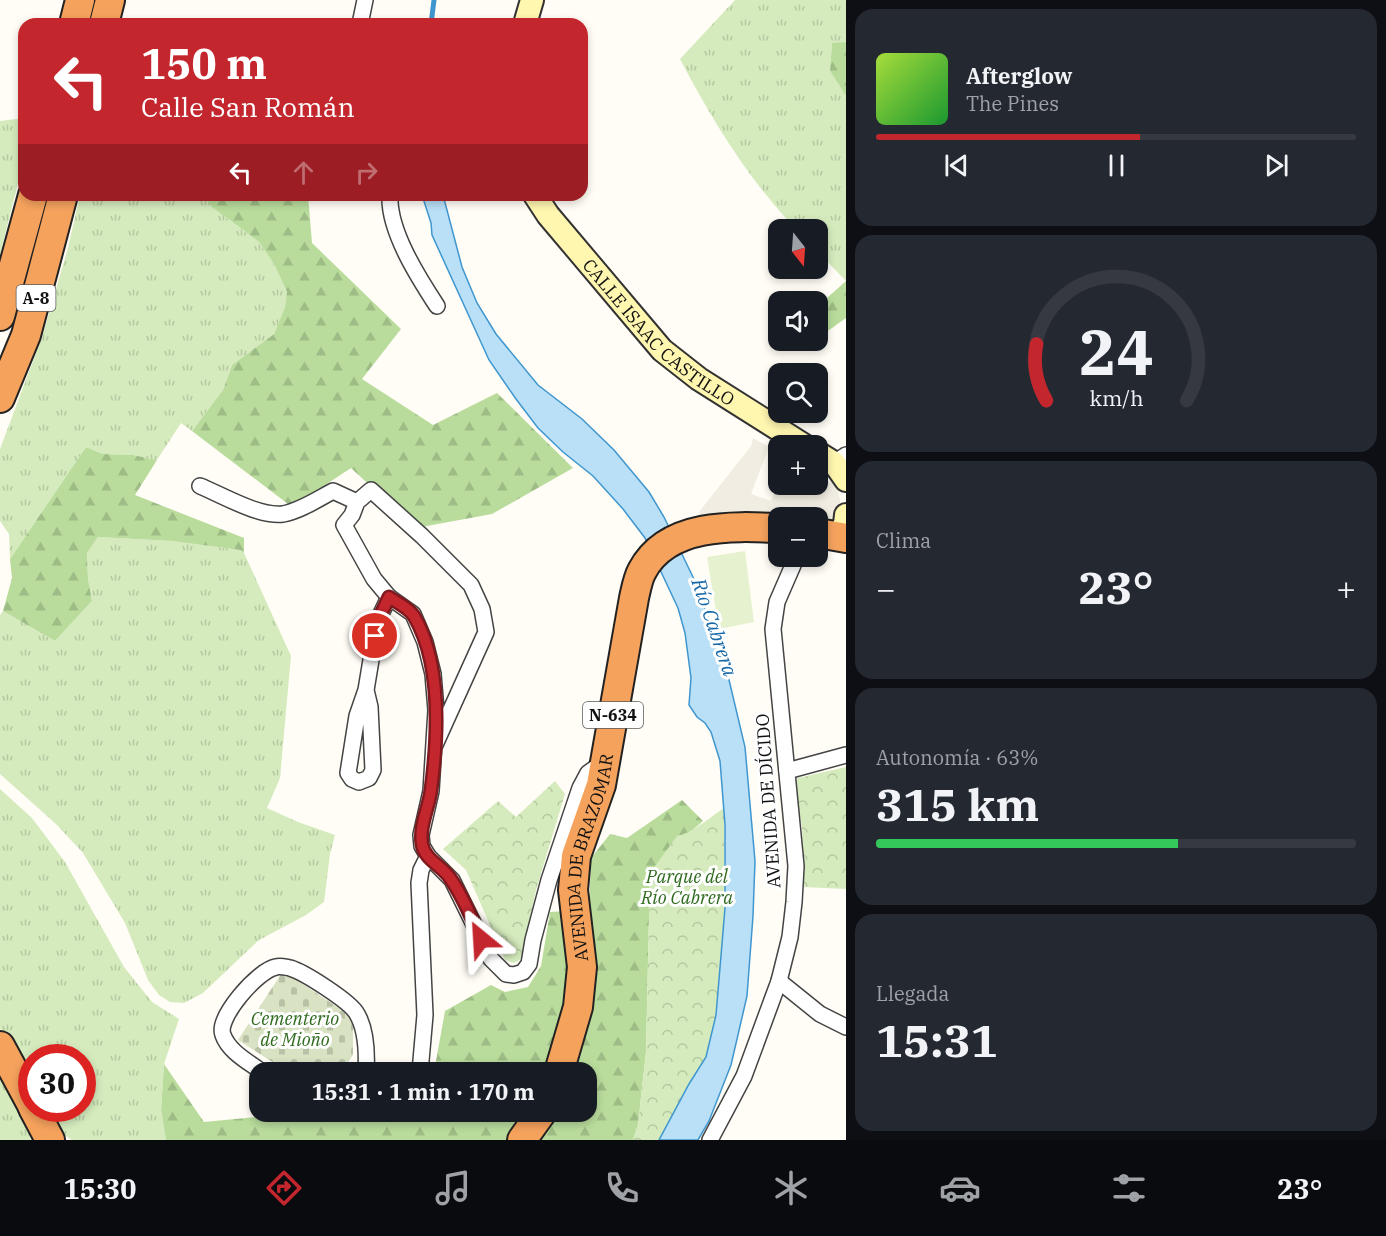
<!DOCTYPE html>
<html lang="es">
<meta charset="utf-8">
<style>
:root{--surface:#171b24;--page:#242831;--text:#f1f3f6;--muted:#9ea1a6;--line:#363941;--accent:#c4262e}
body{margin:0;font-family:"IBM Plex Serif",serif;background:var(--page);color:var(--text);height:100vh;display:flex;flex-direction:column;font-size:22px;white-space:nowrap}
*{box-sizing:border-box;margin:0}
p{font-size:20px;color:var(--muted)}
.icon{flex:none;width:33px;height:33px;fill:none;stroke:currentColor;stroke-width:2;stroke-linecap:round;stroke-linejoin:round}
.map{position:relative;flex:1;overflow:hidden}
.details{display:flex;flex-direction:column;gap:9px;padding:9px;background:#0d0f14;width:540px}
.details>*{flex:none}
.guide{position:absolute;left:18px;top:18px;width:570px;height:183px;border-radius:18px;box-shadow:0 3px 9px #0003;background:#c4262e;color:#fff;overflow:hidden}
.needle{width:39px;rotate:163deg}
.tools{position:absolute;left:768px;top:219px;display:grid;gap:12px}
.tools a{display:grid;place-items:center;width:60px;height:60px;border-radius:12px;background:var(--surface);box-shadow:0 3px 9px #0003;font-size:30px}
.speed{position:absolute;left:18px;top:1044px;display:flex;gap:12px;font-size:30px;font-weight:700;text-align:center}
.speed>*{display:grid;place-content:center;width:78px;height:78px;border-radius:50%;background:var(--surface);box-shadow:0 3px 9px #0003;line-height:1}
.speed .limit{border:9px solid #d22;background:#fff;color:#111}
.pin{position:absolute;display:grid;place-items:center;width:51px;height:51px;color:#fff;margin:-26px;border:3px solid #fff;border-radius:50%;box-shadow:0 2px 6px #0007}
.me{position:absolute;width:66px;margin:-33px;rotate:333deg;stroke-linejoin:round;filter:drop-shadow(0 0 4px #0008)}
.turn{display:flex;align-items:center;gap:21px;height:126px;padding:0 24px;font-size:27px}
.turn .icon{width:78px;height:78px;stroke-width:2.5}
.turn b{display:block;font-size:42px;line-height:51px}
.lanes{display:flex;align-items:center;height:57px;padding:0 24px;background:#0003;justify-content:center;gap:30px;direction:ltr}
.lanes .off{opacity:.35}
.big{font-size:45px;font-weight:700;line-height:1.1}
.details .tile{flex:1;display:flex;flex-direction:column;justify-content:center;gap:9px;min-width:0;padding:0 21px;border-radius:18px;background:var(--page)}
.details .dial{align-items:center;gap:0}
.dial svg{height:156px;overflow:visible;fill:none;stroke:var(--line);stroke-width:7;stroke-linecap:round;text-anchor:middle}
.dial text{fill:var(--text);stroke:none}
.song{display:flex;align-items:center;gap:18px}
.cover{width:72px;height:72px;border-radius:9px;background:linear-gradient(135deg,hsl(80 70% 55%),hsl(130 70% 35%))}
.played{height:6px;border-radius:3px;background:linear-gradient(90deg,var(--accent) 55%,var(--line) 55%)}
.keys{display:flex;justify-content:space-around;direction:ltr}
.heat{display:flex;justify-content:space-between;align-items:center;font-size:33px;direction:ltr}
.charge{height:9px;border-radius:4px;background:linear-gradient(90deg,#34c759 63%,var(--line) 0)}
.trip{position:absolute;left:249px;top:1062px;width:348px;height:60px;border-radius:18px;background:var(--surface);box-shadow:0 3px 9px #0003;font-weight:700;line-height:60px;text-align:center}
.menu{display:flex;height:96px;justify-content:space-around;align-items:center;background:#090b0e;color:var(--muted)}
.menu .icon{width:42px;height:42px}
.menu .selected{color:var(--accent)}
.menu b{font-size:27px;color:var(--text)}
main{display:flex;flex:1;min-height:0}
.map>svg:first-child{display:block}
.grass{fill:url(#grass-tufts)}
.forest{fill:url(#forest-firs)}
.cemetery{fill:url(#cemetery-stones)}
.park{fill:url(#park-crowns)}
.pitch{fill:#e6f2cf}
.plaza{fill:#f1ede2}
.water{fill:#b9e0f7;stroke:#3f96cf;stroke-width:1.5}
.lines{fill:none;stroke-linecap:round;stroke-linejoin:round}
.stream{stroke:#3f96cf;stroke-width:5}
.street-casing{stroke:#444;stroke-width:18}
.secondary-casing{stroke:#333;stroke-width:26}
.highway-casing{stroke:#222;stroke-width:32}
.street{stroke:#fff;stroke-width:15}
.secondary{stroke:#fff6b0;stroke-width:22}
.highway{stroke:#f5a25d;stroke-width:28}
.route-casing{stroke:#7f191e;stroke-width:15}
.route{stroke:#c4262e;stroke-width:10}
.labels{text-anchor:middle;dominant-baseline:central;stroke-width:6;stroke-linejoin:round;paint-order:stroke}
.shield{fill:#fff;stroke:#585858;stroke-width:1.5}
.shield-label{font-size:16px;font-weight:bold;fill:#111}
.street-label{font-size:18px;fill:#111;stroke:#fff}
.park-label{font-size:18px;font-style:italic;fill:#2f6b1f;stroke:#fff}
.water-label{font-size:20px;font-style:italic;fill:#1768a6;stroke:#fff}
</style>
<main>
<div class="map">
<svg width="846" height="1140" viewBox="0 0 846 1140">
<defs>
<pattern id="grass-tufts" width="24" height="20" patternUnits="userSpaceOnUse" patternTransform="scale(1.5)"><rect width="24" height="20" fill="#d5ebbd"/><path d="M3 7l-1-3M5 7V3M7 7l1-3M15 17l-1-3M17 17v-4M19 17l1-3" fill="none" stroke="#b6c8a1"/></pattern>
<pattern id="forest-firs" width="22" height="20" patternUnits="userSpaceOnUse" patternTransform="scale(1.5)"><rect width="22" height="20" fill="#b9dc9c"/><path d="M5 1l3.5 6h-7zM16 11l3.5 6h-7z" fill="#9ebc85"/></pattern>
<pattern id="cemetery-stones" width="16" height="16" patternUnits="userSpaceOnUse" patternTransform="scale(1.5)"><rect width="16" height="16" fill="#d9e3c4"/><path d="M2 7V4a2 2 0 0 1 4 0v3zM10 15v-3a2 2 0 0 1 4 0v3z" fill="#b9c2a7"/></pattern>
<pattern id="park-crowns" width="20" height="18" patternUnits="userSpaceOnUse" patternTransform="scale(1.5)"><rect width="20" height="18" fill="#d5ebbd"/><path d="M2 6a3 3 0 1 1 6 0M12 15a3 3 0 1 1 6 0" fill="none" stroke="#b6c8a1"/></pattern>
</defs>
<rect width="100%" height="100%" fill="#fffdf5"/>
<g class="grass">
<path d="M 735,0 L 846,0 L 846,42 L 832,44 L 830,71 L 846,96 L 846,281 L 818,252 L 818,230 L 796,229 C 748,179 712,120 680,59 Z"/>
<polygon points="24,118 24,159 0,255 0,121"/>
<polygon points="80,195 203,195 229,220 259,242 274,264 287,292 285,307 274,334 232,365 223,390 192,431 181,423 157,460 133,455 103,454 86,447 10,559 9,534 0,521 0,449 42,337 68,248"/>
<polygon points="98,537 172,541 240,550 244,553 291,656 280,778 267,808 298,822 335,835 330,854 324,902 306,915 259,940 203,993 184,1003 170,1002 159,995 148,980 125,923 83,853 56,824 0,774 0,615 3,611 55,641 92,601 88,579 87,553"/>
<polygon points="0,789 32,818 65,862 124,967 152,1002 179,1019 164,1064 161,1110 166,1140 72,1140 56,1130 44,1109 82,1108 82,1058 32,1058 31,1086 0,1028"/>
<polygon points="0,1075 33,1140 0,1140"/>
</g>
<g class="forest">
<polygon points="846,42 846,96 830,71 832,43"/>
<polygon points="203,195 308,195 312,243 401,329 362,379 433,425 497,393 573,468 492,514 416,528 351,468 292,507 192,431 223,390 232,365 274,334 285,307 287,292 274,264 259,242 212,207"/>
<polygon points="846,281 846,318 818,338 818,306"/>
<polygon points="86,447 103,454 133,455 157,460 135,495 244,538 244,553 240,550 172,541 98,537 87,553 88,579 92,601 55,641 3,611 12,578 10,559"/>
<polygon points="682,800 703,821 688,834 650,873 646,1052 638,1125 633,1140 536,1140 556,1112 586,1112 586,1072 570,1072 589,910 591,858 610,834 627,838"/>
<polygon points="566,911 569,950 566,1016 546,1072 434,1072 445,1011 491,985 505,992 528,987 541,966 550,912"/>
<polygon points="164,1064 204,1122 307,1112 529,1112 508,1140 166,1140 161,1110"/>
</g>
<polygon class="cemetery" points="283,971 351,1016 353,1027 353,1055 341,1072 288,1072 238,1040"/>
<g class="park">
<polygon points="846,767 846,889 804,887 802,827 794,782 798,778"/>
<polygon points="555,781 565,794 536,890 522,956 520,960 514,963 505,960 466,870 443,849 498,801 516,817"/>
<path d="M 724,808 L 724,931 L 716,1015 L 706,1057 L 689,1084 L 659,1140 L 633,1140 L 638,1125 L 646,1052 L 650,873 L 677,836 C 693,833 710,817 724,808 Z"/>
</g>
<polygon class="pitch" points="745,551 754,622 719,629 707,557"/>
<polygon class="plaza" points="753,438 769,447 751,494 771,501 777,486 818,484 818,473 838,488 841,507 839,516 832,522 818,522 818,518 792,517 767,513 702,517 699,512 751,446"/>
<polygon class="water" points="422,195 443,195 462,267 477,303 496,334 538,385 582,419 614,450 649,492 664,517 693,577 725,663 745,747 755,861 753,916 747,996 731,1065 709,1121 698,1140 659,1140 689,1084 706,1057 716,1015 725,908 725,825 720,761 711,732 705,723 697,717 689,705 691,678 685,633 678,608 645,538 623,509 593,476 563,452 538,428 516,399 489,360 432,235 431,223"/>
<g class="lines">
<polyline class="stream" points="431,24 434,0"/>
<g class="street-casing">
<g id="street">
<polyline points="360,24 365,0"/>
<path d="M 390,195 C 388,230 418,277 437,306"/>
<polyline points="834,463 846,455"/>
<path d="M 200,486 C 222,495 259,517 283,514 C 300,511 318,499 333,491 L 357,502"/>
<polyline points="366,690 370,707 373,770 369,778 359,782 352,779 348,773 357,716 366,690 375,636 381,614 389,597"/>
<polyline points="434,747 486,632 482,609 471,585 422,536 371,490 357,502 352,515 344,525 374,579 389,597 413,614 425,642 433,674 436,710 431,791 421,835 422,846 428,856 452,880 491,959 506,974 514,975 523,972 529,964 533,940 549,880 580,788 588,773 595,768 604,766"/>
<polyline points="787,771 846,755"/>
<polyline points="779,981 820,1014 846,1027"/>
<path d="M 262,1072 C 249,1062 229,1052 223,1035 C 216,1018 258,970 276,967 C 279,966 287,967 290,968 C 304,972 351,1002 357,1014 C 367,1031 367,1054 366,1072"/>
<polyline points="420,1072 425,1015 419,883 421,870 428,856"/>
<polyline points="710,1140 744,1076 779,981 790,937 794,902 796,866 773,629 777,602 797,556"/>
</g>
</g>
<g class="secondary-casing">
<g id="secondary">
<polyline points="525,24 532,0"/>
<path id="s1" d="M 535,195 L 548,215 L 662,350 L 699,379 L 805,446"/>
<polyline points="818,453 834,463 846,480"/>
<polyline points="837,536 845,524 846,515"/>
</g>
</g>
<g class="highway-casing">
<g id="highway">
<polyline points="74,24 80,0"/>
<polyline points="104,24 110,0"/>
<polyline points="0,316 33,195"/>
<polyline points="0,398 26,335 63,195"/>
<polyline points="818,533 846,538"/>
<polyline points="0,1046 32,1105"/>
<path id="s2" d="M 559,1072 L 578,1007 L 582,967 L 573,890 L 576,856 L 601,785 L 634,598 C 636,589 638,578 642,571 C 667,523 733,526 778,528"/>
<polyline points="33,1108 50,1140"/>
<polyline points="522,1140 542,1112"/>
</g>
</g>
<use href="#street" class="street"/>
<use href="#secondary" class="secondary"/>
<use href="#highway" class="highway"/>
</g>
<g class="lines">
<g class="route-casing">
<path id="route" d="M 375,636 L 381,614 L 389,597 C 396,602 409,608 414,616 C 442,663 438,737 431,790 C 429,807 419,826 422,844 C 424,859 442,866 450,878 C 463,896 472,919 481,939"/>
</g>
<use href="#route" class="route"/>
</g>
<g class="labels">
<g class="shield">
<rect x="16.5" y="285" width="39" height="26" rx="4.5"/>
<rect x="583" y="702" width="60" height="26" rx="4.5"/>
</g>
<g class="shield-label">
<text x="36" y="298">A-8</text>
<text x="613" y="715">N-634</text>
</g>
<g class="street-label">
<text stroke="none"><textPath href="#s1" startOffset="186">CALLE ISAAC CASTILLO</textPath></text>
<text transform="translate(768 801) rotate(-94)">AVENIDA DE DÍCIDO</text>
<text stroke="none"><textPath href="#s2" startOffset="220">AVENIDA DE BRAZOMAR</textPath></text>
</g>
<g class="park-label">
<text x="687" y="876">Parque del<tspan x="687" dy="21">Río Cabrera</tspan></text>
<text x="295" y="1018">Cementerio<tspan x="295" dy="21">de Mioño</tspan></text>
</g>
<g class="water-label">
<text transform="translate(715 627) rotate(71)">Río Cabrera</text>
</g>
</g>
</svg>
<div class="tools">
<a><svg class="needle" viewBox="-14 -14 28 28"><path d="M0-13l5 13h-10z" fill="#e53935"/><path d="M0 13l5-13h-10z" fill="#9ea1a6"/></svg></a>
<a><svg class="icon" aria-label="sound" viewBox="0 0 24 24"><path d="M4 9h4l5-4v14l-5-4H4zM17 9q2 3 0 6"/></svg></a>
<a><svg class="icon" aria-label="search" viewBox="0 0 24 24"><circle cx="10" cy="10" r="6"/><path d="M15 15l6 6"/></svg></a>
<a>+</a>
<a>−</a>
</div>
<div class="speed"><div class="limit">30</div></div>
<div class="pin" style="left:375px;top:636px;background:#d93025"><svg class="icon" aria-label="arrive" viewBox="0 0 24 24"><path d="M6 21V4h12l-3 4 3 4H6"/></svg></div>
<svg class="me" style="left:481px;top:939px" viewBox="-20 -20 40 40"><path d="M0-17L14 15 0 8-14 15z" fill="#c4262e" stroke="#fff" stroke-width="4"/></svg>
<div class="trip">15:31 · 1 min · 170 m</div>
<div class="guide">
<div class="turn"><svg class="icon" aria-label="left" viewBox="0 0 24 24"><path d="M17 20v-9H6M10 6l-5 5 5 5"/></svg><div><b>150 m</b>Calle San Román</div></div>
<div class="lanes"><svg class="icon" aria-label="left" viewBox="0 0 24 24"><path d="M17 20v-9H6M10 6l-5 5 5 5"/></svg><svg class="icon off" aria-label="ahead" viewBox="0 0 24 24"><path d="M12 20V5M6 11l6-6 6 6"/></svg><svg class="icon off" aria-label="right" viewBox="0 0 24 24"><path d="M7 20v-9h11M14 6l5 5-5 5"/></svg></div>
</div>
</div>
<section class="details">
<div class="tile">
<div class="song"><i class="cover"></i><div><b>Afterglow</b><p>The Pines</p></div></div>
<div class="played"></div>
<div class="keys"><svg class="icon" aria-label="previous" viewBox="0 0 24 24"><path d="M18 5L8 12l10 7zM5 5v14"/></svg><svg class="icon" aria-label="pause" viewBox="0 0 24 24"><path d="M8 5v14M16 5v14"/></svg><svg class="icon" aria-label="next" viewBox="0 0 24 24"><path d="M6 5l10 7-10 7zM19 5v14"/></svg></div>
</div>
<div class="tile dial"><svg viewBox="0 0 100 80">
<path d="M14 69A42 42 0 1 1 86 69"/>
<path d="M14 69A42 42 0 0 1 9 40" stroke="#c4262e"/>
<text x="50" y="56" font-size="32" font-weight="700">24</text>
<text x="50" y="72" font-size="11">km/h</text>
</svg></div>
<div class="tile"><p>Clima</p>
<div class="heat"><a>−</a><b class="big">23°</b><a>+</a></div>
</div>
<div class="tile"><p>Autonomía · 63%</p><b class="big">315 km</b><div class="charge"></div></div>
<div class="tile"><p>Llegada</p><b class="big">15:31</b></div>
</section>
</main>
<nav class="menu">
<b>15:30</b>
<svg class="icon selected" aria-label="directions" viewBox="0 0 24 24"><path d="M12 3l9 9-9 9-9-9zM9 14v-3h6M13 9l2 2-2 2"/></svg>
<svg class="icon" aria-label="music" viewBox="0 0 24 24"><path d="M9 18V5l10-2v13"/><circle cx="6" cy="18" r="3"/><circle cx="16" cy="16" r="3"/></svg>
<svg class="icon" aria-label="phone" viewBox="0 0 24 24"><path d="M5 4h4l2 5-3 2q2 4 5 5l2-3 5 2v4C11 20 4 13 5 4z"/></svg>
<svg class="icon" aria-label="climate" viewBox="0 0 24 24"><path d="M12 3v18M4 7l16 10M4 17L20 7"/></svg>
<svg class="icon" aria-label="car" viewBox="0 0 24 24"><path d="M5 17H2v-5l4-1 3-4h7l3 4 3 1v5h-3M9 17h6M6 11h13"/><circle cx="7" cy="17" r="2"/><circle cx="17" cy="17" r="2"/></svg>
<svg class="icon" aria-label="filters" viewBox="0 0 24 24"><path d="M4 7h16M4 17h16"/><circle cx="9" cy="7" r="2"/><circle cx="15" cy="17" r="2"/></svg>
<b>23°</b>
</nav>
